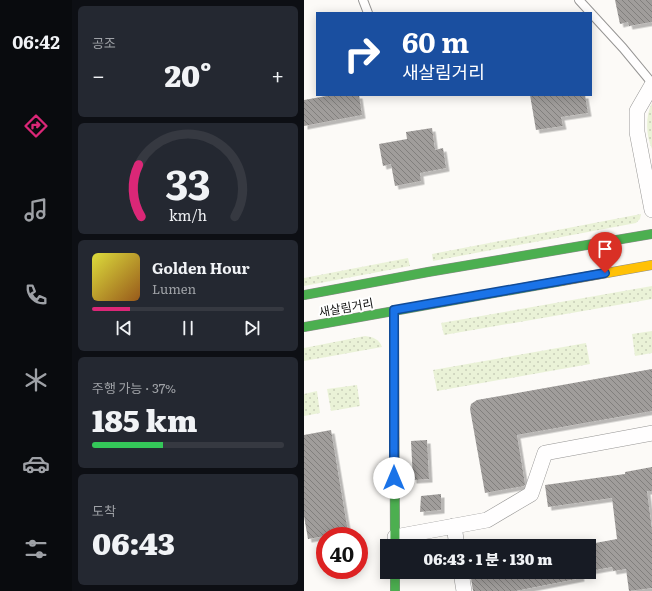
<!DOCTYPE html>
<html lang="ko">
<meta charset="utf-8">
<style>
:root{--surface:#171b24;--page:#242831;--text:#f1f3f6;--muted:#9ea1a6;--line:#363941;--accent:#db2777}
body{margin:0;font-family:Literata,"Noto Sans KR",serif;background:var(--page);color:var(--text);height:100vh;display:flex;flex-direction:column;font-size:15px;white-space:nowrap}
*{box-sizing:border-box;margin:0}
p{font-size:13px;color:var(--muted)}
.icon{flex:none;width:22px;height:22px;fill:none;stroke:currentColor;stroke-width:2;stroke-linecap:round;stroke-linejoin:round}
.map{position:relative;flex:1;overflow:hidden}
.side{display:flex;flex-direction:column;gap:6px;padding:6px;background:#0d0f14;width:232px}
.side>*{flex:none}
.guide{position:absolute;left:12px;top:12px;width:276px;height:84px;border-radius:0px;box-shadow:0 2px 10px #0003;background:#1a4fa0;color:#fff;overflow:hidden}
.speed{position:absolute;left:12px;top:527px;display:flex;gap:8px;font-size:20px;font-weight:700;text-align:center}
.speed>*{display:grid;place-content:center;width:52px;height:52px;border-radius:50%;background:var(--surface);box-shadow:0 2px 10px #0003;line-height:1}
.speed .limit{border:6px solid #d22;background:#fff;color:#111}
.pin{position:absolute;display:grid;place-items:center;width:34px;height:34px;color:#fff;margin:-41px -17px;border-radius:50% 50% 50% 0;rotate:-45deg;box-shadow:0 0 4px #0007}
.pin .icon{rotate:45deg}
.me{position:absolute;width:44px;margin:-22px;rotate:0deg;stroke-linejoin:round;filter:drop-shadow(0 0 3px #0008)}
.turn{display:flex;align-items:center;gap:14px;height:84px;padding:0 20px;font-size:18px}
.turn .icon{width:52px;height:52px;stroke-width:2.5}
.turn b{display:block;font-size:28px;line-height:34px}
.big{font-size:30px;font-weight:800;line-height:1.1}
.side .card{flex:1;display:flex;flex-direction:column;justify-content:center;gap:6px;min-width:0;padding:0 14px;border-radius:6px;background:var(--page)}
.side .dial{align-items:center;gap:0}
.dial svg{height:104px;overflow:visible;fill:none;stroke:var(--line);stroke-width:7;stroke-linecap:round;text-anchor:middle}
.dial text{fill:var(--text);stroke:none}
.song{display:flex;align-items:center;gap:12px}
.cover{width:48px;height:48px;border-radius:6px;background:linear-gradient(135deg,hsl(60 70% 55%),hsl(30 70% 35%))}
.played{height:4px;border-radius:2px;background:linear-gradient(90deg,var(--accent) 20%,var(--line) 20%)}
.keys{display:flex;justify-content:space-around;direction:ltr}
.heat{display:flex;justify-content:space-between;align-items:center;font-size:22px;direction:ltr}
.charge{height:6px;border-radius:3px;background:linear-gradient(90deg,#34c759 37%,var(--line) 0)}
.trip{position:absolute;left:76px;top:539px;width:216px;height:40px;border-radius:0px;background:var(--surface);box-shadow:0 2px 10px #0003;font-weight:800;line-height:40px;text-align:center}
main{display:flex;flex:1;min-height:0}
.tabs{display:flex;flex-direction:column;width:72px;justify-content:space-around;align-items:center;background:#090b0e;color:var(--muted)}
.tabs .icon{width:28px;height:28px}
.tabs .selected{color:var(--accent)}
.tabs b{font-size:18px;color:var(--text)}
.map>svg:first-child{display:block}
.grass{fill:url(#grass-dots)}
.building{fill:url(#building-back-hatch);filter:url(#shadow)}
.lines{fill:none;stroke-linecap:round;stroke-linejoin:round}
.lane-casing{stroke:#969594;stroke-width:10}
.street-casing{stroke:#969594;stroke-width:16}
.fast-casing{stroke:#8d8c8b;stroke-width:10}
.slow-casing{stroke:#8d8c8b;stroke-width:10}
.lane{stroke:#fffefe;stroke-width:8}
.street{stroke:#fffefe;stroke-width:15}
.fast{stroke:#4caf50;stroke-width:9}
.slow{stroke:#ffc107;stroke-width:9}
.route-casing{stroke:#114b97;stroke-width:10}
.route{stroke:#1a73e8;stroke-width:7}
.labels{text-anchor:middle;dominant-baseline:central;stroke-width:4;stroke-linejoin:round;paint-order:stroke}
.street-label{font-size:12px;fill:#101010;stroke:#fff}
</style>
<main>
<nav class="tabs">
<b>06:42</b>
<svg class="icon selected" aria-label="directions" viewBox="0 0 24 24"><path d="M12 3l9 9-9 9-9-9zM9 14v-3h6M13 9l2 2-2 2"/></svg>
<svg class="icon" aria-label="music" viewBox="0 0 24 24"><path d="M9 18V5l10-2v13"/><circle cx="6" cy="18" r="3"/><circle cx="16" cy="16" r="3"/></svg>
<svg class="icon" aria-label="phone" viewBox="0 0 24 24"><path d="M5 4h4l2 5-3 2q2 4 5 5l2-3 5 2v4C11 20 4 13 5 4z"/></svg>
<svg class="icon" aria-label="climate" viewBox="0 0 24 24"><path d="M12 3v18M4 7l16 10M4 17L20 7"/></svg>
<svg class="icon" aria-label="car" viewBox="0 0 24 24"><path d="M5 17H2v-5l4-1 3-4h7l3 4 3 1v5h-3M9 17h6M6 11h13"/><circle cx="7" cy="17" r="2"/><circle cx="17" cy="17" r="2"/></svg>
<svg class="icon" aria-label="filters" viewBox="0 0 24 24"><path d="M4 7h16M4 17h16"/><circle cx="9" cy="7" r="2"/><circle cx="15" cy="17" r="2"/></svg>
</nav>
<section class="side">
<div class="card"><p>공조</p>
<div class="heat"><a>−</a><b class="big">20°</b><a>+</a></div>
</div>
<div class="card dial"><svg viewBox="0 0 100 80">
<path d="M14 69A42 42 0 1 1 86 69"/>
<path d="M14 69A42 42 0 0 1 12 29" stroke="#db2777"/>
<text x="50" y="56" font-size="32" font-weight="700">33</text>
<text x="50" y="72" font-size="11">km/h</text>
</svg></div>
<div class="card">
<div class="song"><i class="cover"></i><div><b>Golden Hour</b><p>Lumen</p></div></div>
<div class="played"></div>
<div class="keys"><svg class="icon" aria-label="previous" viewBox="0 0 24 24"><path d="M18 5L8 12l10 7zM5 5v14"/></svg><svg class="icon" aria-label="pause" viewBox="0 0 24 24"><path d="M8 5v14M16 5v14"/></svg><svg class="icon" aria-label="next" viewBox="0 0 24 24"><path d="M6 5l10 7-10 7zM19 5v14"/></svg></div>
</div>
<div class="card"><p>주행 가능 · 37%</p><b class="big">185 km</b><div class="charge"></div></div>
<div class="card"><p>도착</p><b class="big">06:43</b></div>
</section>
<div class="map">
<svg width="348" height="591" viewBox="0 0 348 591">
<defs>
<pattern id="grass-dots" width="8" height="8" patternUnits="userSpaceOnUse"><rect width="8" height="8" fill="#eaf2d7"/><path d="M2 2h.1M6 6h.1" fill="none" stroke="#c8ceb8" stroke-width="1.8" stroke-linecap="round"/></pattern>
<pattern id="building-back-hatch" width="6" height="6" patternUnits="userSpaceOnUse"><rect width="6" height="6" fill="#a09d9b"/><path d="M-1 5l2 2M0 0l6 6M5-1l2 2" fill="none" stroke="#817f7d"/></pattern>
<filter id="shadow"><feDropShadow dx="3.5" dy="3.5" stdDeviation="0" flood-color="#0004"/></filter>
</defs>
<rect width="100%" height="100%" fill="#fcfaf7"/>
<g class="grass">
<path d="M 348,103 L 348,149 C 342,136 341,116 348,103 Z"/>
<polygon points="337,214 336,219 332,223 129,261 128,254"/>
<polygon points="104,258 106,266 0,286 0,278"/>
<polygon points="348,286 348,299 140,335 137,323"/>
<polygon points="348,331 348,353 331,356 328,334"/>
<path d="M 61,336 C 69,337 75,339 78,347 L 0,361 L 0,348 Z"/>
<polygon points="282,343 286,364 133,391 129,370"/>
<polygon points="53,385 56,406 27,411 23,389"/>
<polygon points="13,391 16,413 0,416 0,394"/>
</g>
<g class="building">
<polygon points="311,0 348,0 348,22 325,26 324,22 316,24"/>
<polygon points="28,95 55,95 58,115 0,126 0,100"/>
<polygon points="226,95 281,95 284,113 257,117 259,126 232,130"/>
<polygon points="128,128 131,150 139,148 142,168 116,173 117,181 91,186 87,164 79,166 75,144 103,139 102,132"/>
<polygon points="348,369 348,411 213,435 221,484 220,486 181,493 166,409 167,404 173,400"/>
<polygon points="27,430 44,532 4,539 0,516 0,435"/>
<polygon points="123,440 125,479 109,480 107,441"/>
<polygon points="348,467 348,491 343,491 348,530 348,588 325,591 322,569 309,571 308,567 285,571 285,546 275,546 313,539 308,498 244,507 241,485 321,474 321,472"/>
<polygon points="137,494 137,510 116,512 117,496"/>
<polygon points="270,542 271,546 250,546"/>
<polygon points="166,572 281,572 276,573 277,578 211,591 169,591"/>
</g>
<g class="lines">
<g class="lane-casing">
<g id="lane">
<polyline points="59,0 64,13"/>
<polyline points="275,0 319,48 348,83"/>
</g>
</g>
<g class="street-casing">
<g id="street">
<polyline points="348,85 333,111 333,132 348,210"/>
<polyline points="150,526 153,546"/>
<polyline points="91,537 183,520 227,494 241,453 348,433"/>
<polyline points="157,572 160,591"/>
</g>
</g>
<g class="fast-casing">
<g id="fast">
<polyline points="0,295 124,272 348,234"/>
<polyline points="90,310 91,546"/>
<polyline points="0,327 258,281"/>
<polyline points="91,572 91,591"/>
</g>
</g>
<g class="slow-casing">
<polyline id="slow" points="258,281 348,265"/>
</g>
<use href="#lane" class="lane"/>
<use href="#street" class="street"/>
<use href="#fast" class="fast"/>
<use href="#slow" class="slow"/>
</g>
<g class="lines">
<g class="route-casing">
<polyline id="route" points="90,478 90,310 301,273"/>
</g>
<use href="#route" class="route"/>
</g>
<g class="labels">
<g class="street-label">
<text transform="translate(42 307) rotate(-10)">새살림거리</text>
</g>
</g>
</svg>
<div class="speed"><div class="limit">40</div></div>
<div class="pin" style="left:301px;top:273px;background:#d93025"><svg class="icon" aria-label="arrive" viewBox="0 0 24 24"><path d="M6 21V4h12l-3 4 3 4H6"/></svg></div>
<svg class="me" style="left:90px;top:478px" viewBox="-20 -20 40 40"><circle r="19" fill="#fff"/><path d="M0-13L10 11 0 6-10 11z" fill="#1a73e8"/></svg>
<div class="trip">06:43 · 1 분 · 130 m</div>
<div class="guide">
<div class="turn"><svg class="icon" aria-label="right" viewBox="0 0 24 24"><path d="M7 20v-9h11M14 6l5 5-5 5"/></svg><div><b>60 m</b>새살림거리</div></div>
</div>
</div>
</main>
